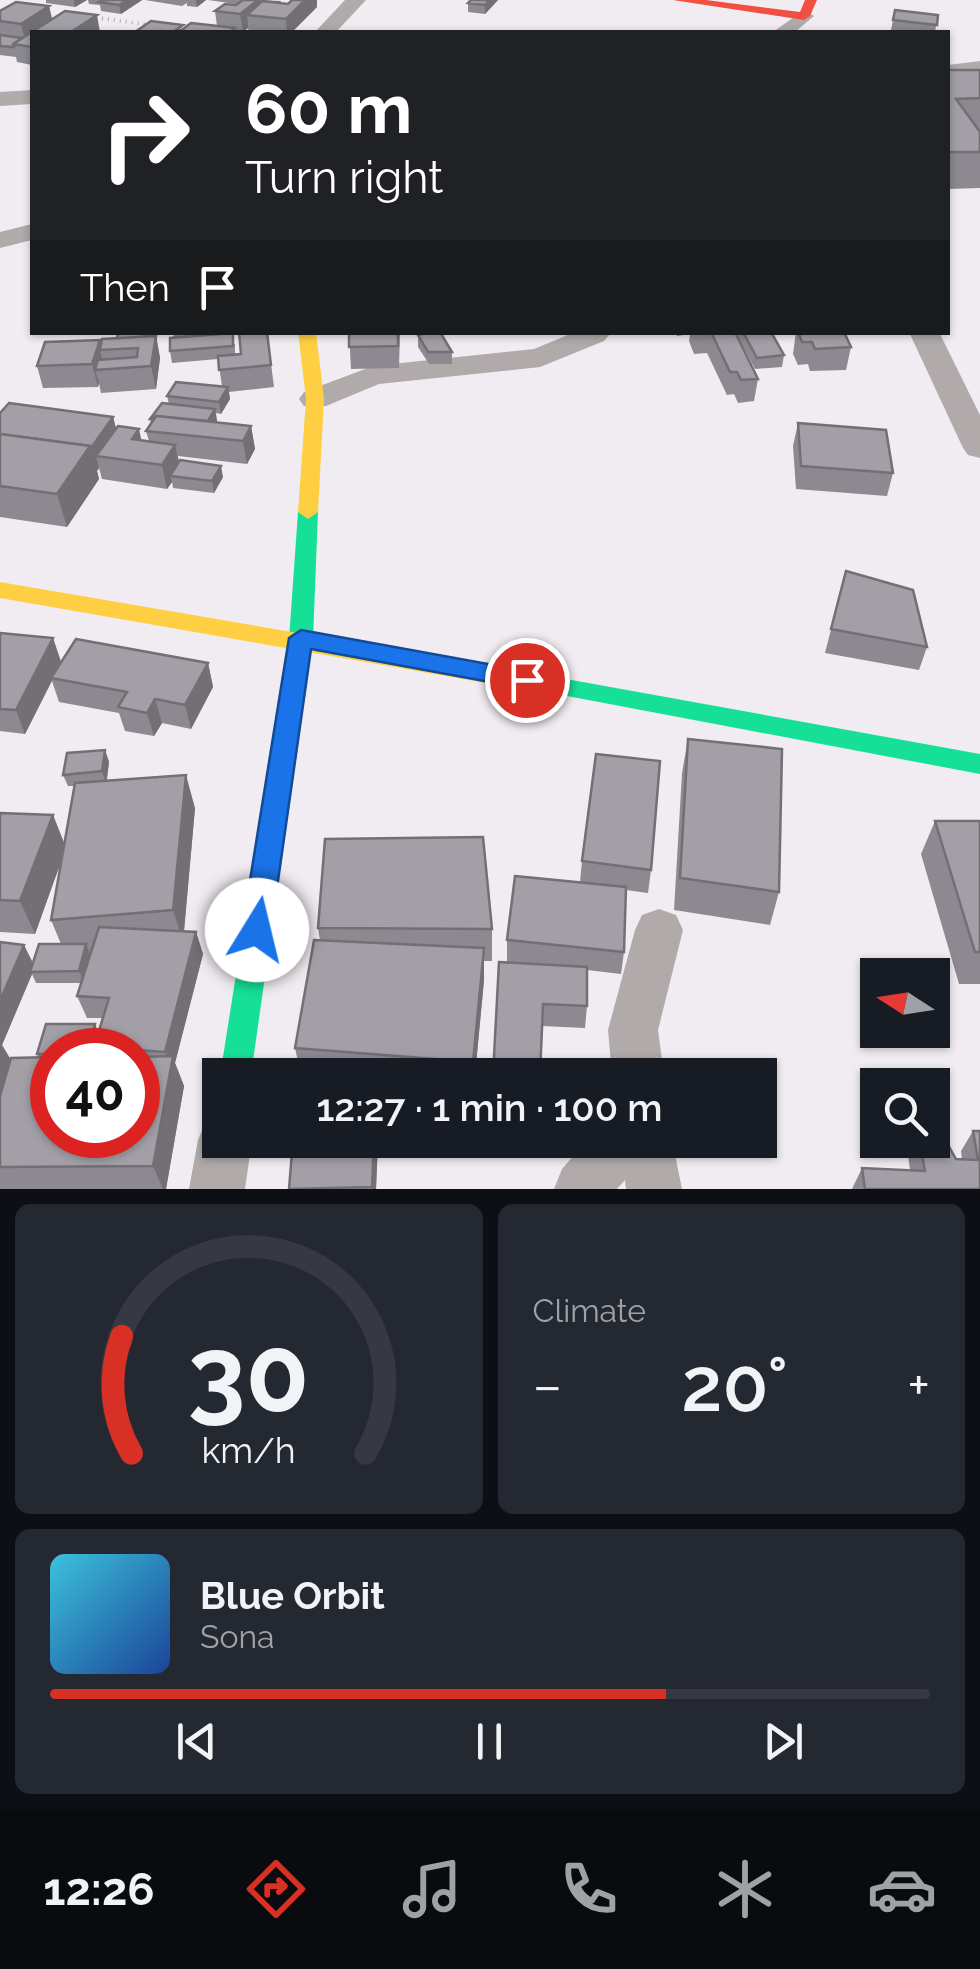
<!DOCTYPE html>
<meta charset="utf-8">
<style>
:root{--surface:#171b24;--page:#242831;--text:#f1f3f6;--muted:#9ea1a6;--line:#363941;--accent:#d93025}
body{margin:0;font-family:Raleway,sans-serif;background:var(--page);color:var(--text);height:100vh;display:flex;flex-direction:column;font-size:38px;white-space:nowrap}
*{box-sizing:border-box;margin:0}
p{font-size:32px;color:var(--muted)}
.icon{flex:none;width:55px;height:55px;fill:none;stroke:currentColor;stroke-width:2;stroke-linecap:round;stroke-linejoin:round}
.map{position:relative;height:1189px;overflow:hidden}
.drawer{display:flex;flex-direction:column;gap:15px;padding:15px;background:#0d0f14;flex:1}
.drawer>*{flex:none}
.banner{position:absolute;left:30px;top:30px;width:920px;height:305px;border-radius:0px;box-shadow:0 2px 8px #0004;background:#202124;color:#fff;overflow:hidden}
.needle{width:65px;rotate:282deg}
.buttons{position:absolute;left:860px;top:958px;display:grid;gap:20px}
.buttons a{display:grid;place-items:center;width:90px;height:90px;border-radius:0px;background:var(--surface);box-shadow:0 2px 8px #0004;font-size:50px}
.speed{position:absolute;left:30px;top:1028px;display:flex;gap:20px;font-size:50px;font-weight:700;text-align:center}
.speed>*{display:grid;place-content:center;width:130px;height:130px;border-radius:50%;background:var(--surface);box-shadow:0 2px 8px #0004;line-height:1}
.speed .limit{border:15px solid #d22;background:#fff;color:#111}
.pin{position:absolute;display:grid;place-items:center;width:85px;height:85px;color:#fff;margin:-42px;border:5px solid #fff;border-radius:50%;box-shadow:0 2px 10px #0007}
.me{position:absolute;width:110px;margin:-55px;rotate:9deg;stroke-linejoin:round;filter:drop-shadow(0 0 8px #0008)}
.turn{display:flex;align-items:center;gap:35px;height:210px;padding:0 50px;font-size:45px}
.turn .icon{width:130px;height:130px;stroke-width:2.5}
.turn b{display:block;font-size:70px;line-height:85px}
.then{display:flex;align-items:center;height:95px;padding:0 50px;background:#0003;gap:20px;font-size:38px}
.big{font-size:75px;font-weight:600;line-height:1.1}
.drawer .tile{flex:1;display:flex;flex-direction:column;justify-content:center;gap:15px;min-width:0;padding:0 35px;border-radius:15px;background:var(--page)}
.drawer .dial{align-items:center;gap:0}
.dial svg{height:260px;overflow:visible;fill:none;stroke:var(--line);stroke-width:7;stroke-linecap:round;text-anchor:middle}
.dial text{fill:var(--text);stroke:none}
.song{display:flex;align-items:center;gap:30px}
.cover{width:120px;height:120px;border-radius:15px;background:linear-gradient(135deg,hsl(190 70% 55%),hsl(220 70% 35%))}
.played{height:10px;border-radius:5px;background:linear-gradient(90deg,var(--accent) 70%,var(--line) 70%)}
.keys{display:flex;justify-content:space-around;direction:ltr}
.heat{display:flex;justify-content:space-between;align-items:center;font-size:55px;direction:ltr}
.drawer .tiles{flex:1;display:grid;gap:15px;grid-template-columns:1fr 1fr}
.tile:last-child{grid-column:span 2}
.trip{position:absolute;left:202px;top:1058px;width:575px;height:100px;border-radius:0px;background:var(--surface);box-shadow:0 2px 8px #0004;font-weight:600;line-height:100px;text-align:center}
.dock{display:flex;height:160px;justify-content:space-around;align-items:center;background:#090b0e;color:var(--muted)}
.dock .icon{width:70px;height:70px}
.dock .on{color:var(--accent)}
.dock b{font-size:45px;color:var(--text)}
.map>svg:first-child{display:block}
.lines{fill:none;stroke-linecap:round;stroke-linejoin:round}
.path{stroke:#afabac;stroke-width:4;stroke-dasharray:1 5;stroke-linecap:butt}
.street{fill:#b0aaab;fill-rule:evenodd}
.fast{fill:#16e098;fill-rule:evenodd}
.slow{fill:#ffcf43;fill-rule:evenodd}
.jam{fill:#f24e42;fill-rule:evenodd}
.wall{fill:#8c8990;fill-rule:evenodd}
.shaded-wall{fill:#726f75}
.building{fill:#a39fa7;stroke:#726f75;stroke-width:2.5}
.route{fill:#1a73e8;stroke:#114b97;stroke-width:2.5}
</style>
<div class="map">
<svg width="980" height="1189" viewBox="0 0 980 1189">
<rect width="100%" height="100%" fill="#f1ecf1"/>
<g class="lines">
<polyline class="path" points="90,17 152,25"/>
<g class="street">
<polygon points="345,0 366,0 336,32 315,32"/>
<polygon points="804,10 814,16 795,32 773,32"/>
<polygon points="980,61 980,73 948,77 948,65"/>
<polygon points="32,90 32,104 0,106 0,92"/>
<polygon points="32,224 32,240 0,248 0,232"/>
<polygon points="575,332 609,335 604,341 540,367 379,384 326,406 304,406 299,399 304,392 373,366 534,349"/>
<polygon points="909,332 939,332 980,415 980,458 968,455 963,448"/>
<polygon points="659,909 676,915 683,930 658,1030 664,1075 612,1075 608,1030 635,930 642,915"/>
<polygon points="220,1115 220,1140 252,1140 245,1189 189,1189 198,1140 206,1121"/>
<polygon points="587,1140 672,1140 682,1189 626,1189 625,1180 617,1189 554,1189 562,1169"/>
</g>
<g class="fast">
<polygon points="308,505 318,512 313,639 251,1075 220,1076 289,639 298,512"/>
<polygon points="555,677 980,754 980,774 546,692 543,686 546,680"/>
</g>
<g class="slow">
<polygon points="298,332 316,332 324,399 318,512 308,519 298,512 306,399"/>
<polygon points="0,582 555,677 564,680 567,686 564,692 555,695 0,598"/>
</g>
<polygon class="jam" points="673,0 706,0 800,12 805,0 817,0 810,16 804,20"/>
</g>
<g class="wall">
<polygon points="46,0 87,0 75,7 46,3"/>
<polygon points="88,0 142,0 121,14 101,11 100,5 89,4"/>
<polygon points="145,0 206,0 197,7 187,6 187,3 182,6"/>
<polygon points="208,0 242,0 236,4"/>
<polygon points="292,0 317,0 317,7 292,32 249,32 248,28 243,32 235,31 235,32 135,32 217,26 215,11 236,5 281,1 279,3 288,4"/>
<polygon points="471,0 498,0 485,14 468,12 468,3"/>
<polygon points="49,6 52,19 32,32 32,65 17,62 16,57 0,55 0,11"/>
<polygon points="895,10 938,15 935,32 915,32 891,30"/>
<polygon points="948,70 980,70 980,188 948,189"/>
<polygon points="173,332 213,332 213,335 235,344 235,354 241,354 267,332 274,387 229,392 230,399 221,414 216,413 217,422 251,426 255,449 247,464 178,456 179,462 223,477 214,493 173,488 172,482 167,489 102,479 99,468 97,471 99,479 67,527 0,517 0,413 113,417 116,428 142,440 149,441 146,431 151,423 150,419 169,404 167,396 222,386 218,359 172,363 170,351 174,338"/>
<polygon points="349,332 400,332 399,368 351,369"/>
<polygon points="676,332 735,332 758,379 754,401 738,403 734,394 727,395 707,353 694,354 689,341 690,334 677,336"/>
<polygon points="739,332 771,332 784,355 782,367 755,369 738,337"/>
<polygon points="796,332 844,332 851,347 846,370 810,371 808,364 798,365 793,354"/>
<polygon points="418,335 452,352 452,364 429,364 418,347"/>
<polygon points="100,340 101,344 157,341 160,358 156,389 101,393 99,383 98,387 43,388 37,366"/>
<polygon points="798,423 893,473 887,496 796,489 793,446"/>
<polygon points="846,571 927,647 919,670 825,653"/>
<polygon points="0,633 53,638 61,662 208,663 213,687 191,729 162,723 154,736 125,731 119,713 59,702 52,681 25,734 0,731"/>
<polygon points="688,739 779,892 770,925 674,910 682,773"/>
<path d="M 105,750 L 109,762 L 107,780 L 195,808 L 184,931 L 196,932 L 203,954 L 175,1063 L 184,1086 L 166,1189 L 0,1189 L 0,1096 L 7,1070 L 0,1093 L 0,942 L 33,963 L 61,944 L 51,920 L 61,861 L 35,934 L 0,932 L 0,813 L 53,815 L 64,843 L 74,786 L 68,786 L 63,775 ZM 32,974 L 36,983 L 81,983 L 77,996 L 87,1018 L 103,1018 L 98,1032 L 37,1054 L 39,1058 L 10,1059 L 2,1045 ZM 52,1050 L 138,1050 L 138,1135 L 52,1135 Z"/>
<polygon points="935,821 980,821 980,984 959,984 921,854"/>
<polygon points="582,861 651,870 648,893 626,890 624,952 621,974 587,970 587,1006 585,1028 542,1026 527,964 507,962 507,940 580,882"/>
<polygon points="318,928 492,929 492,961 484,961 484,980 475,1075 301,1075 295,1048 320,941"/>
<polygon points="973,1131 980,1131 980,1189 852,1189 862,1168 910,1170 908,1155 916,1140 919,1140 956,1159 962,1159 961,1151"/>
<polygon points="378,1140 376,1189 289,1189"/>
</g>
<g class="shaded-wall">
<polygon points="74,0 87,0 75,7"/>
<polygon points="127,0 142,0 121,14 119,5"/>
<polygon points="196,0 206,0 197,7"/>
<polygon points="258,0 281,1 262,16 247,15 248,28 243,32 240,14"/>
<polygon points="305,0 317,0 317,7 292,32 287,32 286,19"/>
<polygon points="490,0 498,0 485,14 485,5"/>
<polygon points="49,6 53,24 25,40 21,24"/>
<polygon points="97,15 100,32 71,32"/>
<polygon points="154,332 157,332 157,341 160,358 156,389 151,366"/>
<polygon points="100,340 102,350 100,350 104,367 95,370 99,383 98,387 92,364"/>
<polygon points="228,387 230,399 221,414 219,402"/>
<polygon points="215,409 217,421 207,438 205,426"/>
<polygon points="113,417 119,440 96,456 99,468 97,471 99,479 67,527 57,494"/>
<polygon points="251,426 255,449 247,464 243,441"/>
<polygon points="139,429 144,452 132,439"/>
<polygon points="175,445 180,468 170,476 172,482 167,489 162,465"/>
<polygon points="221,466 223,477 214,493 212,481"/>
<polygon points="53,638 61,662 25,734 16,710"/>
<polygon points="208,663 213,687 191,729 185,705"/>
<polygon points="155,699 162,723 154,736 147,713"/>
<polygon points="105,750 109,762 106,783 102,771"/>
<polygon points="186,775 195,808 183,942 173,910"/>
<polygon points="53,815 66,848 35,934 20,901"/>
<polygon points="196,932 203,954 175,1063 184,1086 166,1189 163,1189 153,1166 171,1067 165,1052"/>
<polygon points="86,944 91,956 84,983 79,971"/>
<polygon points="24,945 35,967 30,972 32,974 2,1045 11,1060 0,1093 0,1001"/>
<polygon points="484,948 484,980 475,1075 474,1075 473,1062"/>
<polygon points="95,1024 99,1035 94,1047 95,1050 88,1050"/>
<polygon points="374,1140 378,1140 376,1189 373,1189"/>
</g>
<g class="building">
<polygon points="103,0 127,0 119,5 99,2"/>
<polygon points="243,0 258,0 240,14 215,11 225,4 236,5"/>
<polygon points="292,0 305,0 286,19 247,15 262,1 288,4"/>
<polygon points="471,0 490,0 485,5 468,3"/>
<polygon points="16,2 49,6 21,24 0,21 0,11"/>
<polygon points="895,10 938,15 937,25 893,20"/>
<polygon points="65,11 97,15 71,32 32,32 32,47 13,44"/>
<polygon points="151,21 183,25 173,32 135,32"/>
<polygon points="191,23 235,28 230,32 179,32"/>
<polygon points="0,35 22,38 13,44 14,47 0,46"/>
<polygon points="948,70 980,70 980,98 956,99 980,132 980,152 948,152"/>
<polygon points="118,332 154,332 154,336 117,339"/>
<polygon points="239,332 267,332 271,365 219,370 218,356 241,354"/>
<polygon points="349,332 398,332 398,346 349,347"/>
<polygon points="432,332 440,332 452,352 428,352 418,335"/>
<polygon points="711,332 735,332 758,379 741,380 737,372 730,372"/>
<polygon points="743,332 771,332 784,355 757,358"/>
<polygon points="798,332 844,332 851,347 815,349 812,342 802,342"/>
<polygon points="233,333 233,346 170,351 170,338"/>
<polygon points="156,336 151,366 95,370 98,360 137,357 138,348 100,350 102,339"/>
<polygon points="100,340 92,364 37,366 45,342"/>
<polygon points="176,382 228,387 219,402 167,396"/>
<polygon points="9,403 113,417 91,448 90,446 0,434 0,413"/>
<polygon points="162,403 215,409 208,421 156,416 153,419 150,419"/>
<polygon points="156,416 251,426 243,441 146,431"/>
<polygon points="798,423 886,430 893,473 801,466"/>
<polygon points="118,426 139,429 132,439 175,445 162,465 96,456"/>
<polygon points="0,434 90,446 57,494 0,486"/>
<polygon points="180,460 221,466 212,481 170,476"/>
<polygon points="846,571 913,590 927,647 831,629"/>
<polygon points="0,633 53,638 16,710 0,709"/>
<polygon points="76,639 208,663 185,705 155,699 147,713 118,707 127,692 51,678"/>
<polygon points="688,739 782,749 779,892 680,878"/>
<polygon points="105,750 102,771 63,775 67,753"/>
<polygon points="596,754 660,761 651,870 582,861"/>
<polygon points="186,775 173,910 51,920 75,783"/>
<polygon points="0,813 53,815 20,901 0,900"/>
<polygon points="935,821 980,821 980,952 975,952"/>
<polygon points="483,837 492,929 318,928 325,839"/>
<polygon points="515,876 626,887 624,952 507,940"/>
<polygon points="99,927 196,932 165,1052 94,1047 109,998 77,996"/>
<polygon points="314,940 484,948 473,1062 295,1048"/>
<polygon points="0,942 24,945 0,1001"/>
<polygon points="39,944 86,944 79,971 30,972"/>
<polygon points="499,962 587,967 587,1006 543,1004 540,1075 493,1075"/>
<polygon points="46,1024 95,1024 88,1050 52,1050 52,1054 37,1054"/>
<polygon points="173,1056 153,1166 0,1167 0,1096 11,1058 52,1057 52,1135 138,1135 138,1057"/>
<polygon points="973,1131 980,1131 980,1189 865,1189 862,1168 925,1171 919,1140 932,1140 932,1135 942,1134 956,1159 978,1160"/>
<polygon points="293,1140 374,1140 372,1187 289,1189"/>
</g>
<polygon class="route" points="301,630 527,671 536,674 539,680 536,687 527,689 311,649 271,930 267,939 257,942 247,939 242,930 289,638"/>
</svg>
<div class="buttons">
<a><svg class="needle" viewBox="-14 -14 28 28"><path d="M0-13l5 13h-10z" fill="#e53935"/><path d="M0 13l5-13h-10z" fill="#9ea1a6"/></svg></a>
<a><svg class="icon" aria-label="search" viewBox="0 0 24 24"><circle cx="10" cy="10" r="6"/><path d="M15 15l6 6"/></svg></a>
</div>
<div class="speed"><div class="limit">40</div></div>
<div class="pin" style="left:527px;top:680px;background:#d93025"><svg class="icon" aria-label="arrive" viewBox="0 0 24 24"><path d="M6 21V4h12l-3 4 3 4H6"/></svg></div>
<svg class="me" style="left:257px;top:930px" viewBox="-20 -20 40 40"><circle r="19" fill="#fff"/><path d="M0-13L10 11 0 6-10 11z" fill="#1a73e8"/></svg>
<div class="trip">12:27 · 1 min · 100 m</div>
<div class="banner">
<div class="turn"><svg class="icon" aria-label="right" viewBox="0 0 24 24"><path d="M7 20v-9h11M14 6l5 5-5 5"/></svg><div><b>60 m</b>Turn right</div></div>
<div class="then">Then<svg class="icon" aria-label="arrive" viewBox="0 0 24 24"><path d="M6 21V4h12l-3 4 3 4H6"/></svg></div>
</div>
</div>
<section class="drawer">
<div class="tiles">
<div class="tile dial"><svg viewBox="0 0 100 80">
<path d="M14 69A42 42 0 1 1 86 69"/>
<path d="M14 69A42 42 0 0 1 11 33" stroke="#d93025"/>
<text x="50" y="56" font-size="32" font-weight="700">30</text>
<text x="50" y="72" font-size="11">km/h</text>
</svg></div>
<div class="tile"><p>Climate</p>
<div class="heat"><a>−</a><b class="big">20°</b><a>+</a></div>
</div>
<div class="tile">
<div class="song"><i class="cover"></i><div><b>Blue Orbit</b><p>Sona</p></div></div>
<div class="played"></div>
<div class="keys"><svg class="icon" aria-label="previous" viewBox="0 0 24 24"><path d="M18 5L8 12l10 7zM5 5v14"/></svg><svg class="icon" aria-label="pause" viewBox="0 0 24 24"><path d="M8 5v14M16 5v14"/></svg><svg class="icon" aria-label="next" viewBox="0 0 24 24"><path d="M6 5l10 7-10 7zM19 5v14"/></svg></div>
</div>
</div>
</section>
<nav class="dock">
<b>12:26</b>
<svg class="icon on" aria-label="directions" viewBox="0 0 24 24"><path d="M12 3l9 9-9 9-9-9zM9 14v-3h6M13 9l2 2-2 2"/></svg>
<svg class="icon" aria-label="music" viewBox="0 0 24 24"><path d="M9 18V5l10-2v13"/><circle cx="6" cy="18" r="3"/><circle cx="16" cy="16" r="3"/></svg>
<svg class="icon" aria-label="phone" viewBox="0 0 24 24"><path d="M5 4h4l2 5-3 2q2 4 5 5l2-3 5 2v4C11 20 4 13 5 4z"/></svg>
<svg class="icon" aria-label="climate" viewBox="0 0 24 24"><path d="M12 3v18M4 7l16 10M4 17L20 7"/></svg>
<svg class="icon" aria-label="car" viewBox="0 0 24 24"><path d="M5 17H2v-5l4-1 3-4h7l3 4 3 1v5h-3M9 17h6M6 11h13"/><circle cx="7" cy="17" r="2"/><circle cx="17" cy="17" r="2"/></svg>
</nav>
